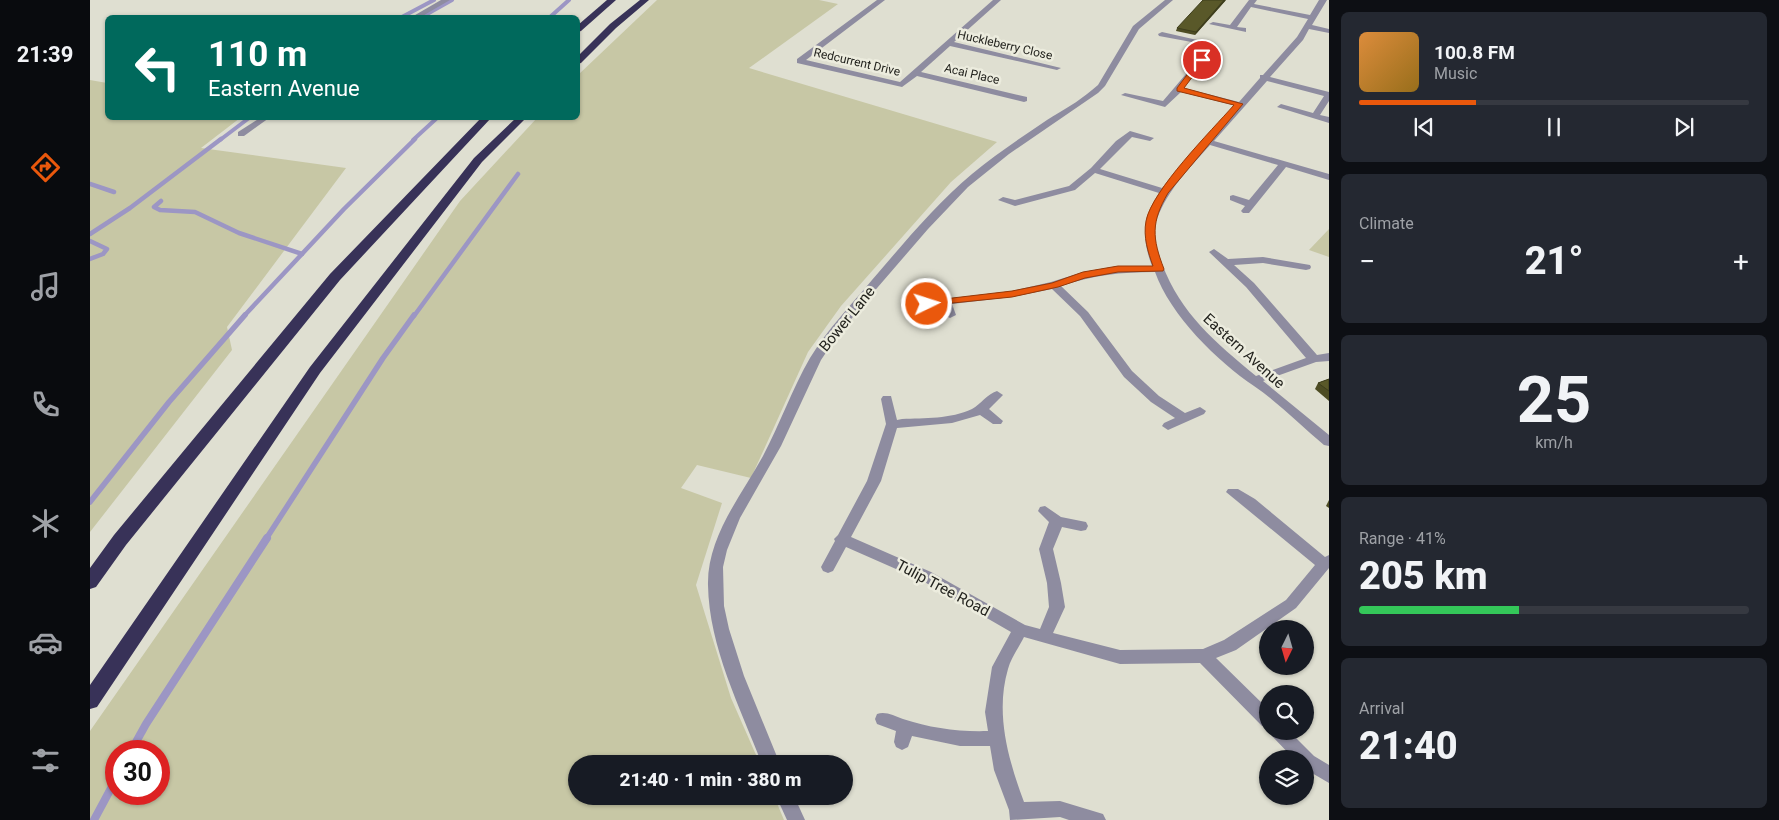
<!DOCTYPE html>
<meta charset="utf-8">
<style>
:root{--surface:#171b24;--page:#242831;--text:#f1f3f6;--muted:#9ea1a6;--line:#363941;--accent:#ea580c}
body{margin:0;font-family:Roboto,sans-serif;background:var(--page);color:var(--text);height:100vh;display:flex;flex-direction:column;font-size:19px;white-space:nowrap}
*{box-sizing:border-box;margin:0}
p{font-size:16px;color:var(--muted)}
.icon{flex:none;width:28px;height:28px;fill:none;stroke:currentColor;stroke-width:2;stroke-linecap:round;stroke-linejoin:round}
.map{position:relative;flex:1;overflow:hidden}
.details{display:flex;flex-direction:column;gap:12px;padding:12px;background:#0d0f14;width:450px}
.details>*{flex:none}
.hud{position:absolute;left:15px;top:15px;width:475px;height:105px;border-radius:8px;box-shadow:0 1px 4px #0004;background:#00695c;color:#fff;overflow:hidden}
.needle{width:32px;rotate:185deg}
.fabs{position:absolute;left:1169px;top:620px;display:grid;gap:10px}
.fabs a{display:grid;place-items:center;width:55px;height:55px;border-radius:50%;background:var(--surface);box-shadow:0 1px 4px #0004;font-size:25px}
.speed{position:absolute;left:15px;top:740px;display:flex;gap:10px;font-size:25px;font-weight:700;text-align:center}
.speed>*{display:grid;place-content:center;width:65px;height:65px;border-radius:50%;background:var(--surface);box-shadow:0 1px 4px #0004;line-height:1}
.speed .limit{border:8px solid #d22;background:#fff;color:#111}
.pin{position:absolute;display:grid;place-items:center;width:42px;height:42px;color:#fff;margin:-21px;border:2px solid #fff;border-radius:50%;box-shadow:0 1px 5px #0007}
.me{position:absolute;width:55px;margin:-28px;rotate:86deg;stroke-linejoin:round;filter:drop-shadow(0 0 4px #0008)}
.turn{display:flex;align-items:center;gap:18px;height:105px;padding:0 20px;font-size:22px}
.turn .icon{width:65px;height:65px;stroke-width:2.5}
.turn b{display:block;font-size:35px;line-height:42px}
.big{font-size:38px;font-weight:800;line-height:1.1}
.details .card{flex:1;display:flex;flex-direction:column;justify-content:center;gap:8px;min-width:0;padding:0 18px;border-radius:8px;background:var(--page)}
.details .dial{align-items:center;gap:0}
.dial b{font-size:65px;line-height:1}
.song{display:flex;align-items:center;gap:15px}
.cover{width:60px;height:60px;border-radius:8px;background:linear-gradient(135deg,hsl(30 70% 55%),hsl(40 70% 35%))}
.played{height:5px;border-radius:2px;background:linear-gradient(90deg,var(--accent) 30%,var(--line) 30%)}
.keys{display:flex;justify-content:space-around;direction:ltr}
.heat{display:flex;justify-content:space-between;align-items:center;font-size:28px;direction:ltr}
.charge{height:8px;border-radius:4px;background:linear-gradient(90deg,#34c759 41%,var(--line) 0)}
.trip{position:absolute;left:478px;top:755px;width:285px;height:50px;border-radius:25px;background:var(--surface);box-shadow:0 1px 4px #0004;font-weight:800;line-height:50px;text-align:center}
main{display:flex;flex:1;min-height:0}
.menu{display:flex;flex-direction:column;width:90px;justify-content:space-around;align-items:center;background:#090b0e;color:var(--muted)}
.menu .icon{width:35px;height:35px}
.menu .selected{color:var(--accent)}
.menu b{font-size:22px;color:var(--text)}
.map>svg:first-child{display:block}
.green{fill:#c7c7a5;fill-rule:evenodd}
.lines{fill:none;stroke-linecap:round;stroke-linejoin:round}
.stream-far3{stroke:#9c96c4;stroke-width:4}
.stream-far2{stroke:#9c96c4;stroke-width:4.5}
.stream-far1{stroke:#9c96c4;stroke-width:5.5}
.stream{stroke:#9c96c4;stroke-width:8}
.minor{fill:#8e8ca0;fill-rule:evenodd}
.highway{fill:#383258;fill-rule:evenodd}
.wall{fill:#4d4c23}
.shaded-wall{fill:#3e3e1d}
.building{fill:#595829;stroke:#3e3e1d}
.route{fill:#ea580c;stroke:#983908}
.labels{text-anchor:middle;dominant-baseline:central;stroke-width:5;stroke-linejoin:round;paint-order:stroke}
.far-street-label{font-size:12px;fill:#23231e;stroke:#ececde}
.street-label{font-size:15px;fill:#23231e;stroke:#ececde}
</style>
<main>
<nav class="menu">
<b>21:39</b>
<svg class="icon selected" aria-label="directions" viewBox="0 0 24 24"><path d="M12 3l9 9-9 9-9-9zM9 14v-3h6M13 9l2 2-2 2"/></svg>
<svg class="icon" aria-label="music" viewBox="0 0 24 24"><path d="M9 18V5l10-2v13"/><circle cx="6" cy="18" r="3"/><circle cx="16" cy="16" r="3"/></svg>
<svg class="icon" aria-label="phone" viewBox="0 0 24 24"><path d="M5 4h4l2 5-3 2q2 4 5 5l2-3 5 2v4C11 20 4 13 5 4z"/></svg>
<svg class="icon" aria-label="climate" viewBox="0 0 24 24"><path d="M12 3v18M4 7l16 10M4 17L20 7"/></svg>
<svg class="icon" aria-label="car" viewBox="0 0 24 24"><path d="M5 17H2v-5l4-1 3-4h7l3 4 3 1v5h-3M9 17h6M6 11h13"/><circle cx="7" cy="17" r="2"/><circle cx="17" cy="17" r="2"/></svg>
<svg class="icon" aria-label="filters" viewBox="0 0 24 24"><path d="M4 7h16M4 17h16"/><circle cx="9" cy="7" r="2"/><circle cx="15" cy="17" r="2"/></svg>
</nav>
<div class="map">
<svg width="1239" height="820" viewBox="0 0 1239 820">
<rect width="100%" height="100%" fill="#dfdfd1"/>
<g class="green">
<path d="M 567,0 L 729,0 L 748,4 L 659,68 L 907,142 L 861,182 L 751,306 L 718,352 L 661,478 L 607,465 L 591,488 L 632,503 L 606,585 L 641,698 L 670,764 L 486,764 L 486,796 L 684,796 L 694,820 L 0,820 L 0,731 L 370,201 L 447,118 L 488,118 L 488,75 ZM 26,751 L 69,751 L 69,794 L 26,794 Z"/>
<polygon points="0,80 17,83 18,118 150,118 111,148 256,168 137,327 142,350 0,532"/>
<polygon points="1239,229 1239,257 1219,250"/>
</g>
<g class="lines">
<g class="stream-far3">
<polyline points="310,18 344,0"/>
<polyline points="330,18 362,0"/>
<polyline points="459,18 479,0"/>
<polyline points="130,140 159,118"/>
<polyline points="323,140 347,118"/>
</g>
<g class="stream-far2">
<polyline points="0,184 24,192"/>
<polyline points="71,201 64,207 70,210 105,212 149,233 212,254"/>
<polyline points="0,234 40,208 131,139"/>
<polyline points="0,241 17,249 13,254 0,259"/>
<polyline points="154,316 254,209 325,139"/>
<polyline points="324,316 428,174"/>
</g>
<g class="stream-far1">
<polyline points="0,502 79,402 155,315"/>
<polyline points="176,539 293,358 324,315"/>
</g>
<g class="stream">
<polyline points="41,751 56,724 177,538"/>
<polyline points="4,820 26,779"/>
</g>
<g class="minor">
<polygon points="351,0 360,0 329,18 320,18"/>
<polygon points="787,0 795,0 716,60 810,82 903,0 911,0 864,42 971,68 967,70 860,46 831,72 937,97 937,101 934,102 827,76 812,87 707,63 707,59"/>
<path d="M 1075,0 L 1083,0 L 1049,29 L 1015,86 L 1008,93 L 919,154 L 878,187 L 838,229 L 775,302 L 745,339 L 731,360 L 691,446 L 650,518 L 637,550 L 633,567 L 634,606 L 639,629 L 654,676 L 690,764 L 672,764 C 650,707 619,647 618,585 C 617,537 651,496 673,456 C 690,424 702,389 720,358 C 737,330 761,305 782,280 C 814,243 845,205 882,174 C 906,154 932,137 957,120 C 973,110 988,102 1002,90 L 1008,85 L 1043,26 Z"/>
<path d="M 1159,0 L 1167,0 L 1164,4 L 1220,15 L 1229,0 L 1237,0 L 1222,25 L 1239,29 L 1239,33 L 1219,29 L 1213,40 L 1180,77 L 1239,92 L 1239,101 L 1230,115 L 1239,117 L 1239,123 L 1187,107 L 1191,104 L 1223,113 L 1234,96 L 1177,81 L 1124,141 L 1239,174 L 1239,180 L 1196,167 L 1159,213 L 1153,213 L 1151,211 L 1155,206 L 1140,200 L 1140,196 L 1143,195 L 1159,200 L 1188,165 L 1120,145 C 1100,168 1078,189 1067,219 C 1062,233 1067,250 1072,264 C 1091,314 1125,342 1166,376 L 1216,358 L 1156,287 L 1119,252 L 1124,249 L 1138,259 L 1173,257 L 1220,265 L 1221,267 L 1220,269 L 1216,270 L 1173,263 L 1144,265 L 1164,283 L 1227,355 L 1239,353 L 1239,361 L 1226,362 L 1173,381 L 1239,435 L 1239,446 L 1234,445 C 1211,426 1189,403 1164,386 C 1128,362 1080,315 1065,272 C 1030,272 1004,275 971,286 L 998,312 L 1042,371 L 1069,396 L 1095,413 L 1110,407 L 1116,411 L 1114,414 L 1078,430 L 1072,426 L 1074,423 L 1085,418 L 1061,402 L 1034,377 L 990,316 L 962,289 L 922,297 L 862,304 L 866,315 L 860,318 L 854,315 L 851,306 L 837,307 L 831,304 L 837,301 L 922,291 L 961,282 L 993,272 L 1028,266 L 1062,266 C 1050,234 1055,223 1069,193 L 1005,173 L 985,190 L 925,206 L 908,200 L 913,197 L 925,200 L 979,186 L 1001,168 L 1026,141 L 1040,131 L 1064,138 L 1060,141 L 1042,137 L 1010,169 L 1072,188 L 1146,106 L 1091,92 L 1075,107 L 1031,95 L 1035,93 L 1073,101 L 1107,61 L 1096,57 L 1107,43 L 1069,36 L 1068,34 L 1072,32 L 1116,42 L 1105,56 L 1116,60 L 1094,88 L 1149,102 L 1170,78 L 1170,75 L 1173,75 L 1207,37 L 1218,19 L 1161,7 L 1147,27 L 1156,28 L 1156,32 L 1119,24 L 1123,22 L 1140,25 Z"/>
<polygon points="170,118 179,118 154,136 148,136 148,132"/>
<path d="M 907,391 L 913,395 L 899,409 L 913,421 L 911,424 L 903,424 L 890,415 L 862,423 L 807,428 L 791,481 L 761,537 L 841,572 L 935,625 L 950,629 L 959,607 L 957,583 L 949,549 L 959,522 L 948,511 L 950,507 L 955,506 L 971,517 L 996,522 L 998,526 L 996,530 L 991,531 L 972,527 L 963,549 L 971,583 L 975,607 L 963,633 L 1030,650 L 1113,649 L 1134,640 L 1196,600 L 1225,565 L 1136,492 L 1138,489 L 1148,489 L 1165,499 L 1235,557 L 1239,555 L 1239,568 L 1206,608 L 1146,650 L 1126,658 L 1178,709 L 1178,728 L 1172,726 L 1110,663 L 1030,664 L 934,637 C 929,647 921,658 918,669 C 905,713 918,759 934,802 L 970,801 L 1013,814 L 1016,820 L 979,820 L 970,817 L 920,820 L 919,810 L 904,770 L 900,746 L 870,746 L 822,736 L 818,747 L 812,750 L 806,747 L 804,742 L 806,731 L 787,724 L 785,719 L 787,714 C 796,711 804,716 813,719 C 840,728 869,732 898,731 L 895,712 L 902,667 L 921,632 L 831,580 L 756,547 L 743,571 L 738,573 L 733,571 L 731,567 L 745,541 L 744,539 L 748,535 L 777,481 L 796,424 L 791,399 L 793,396 L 801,396 L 807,420 L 812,419 C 834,418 861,419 882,409 C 891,404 897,394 907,391 Z"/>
<polygon points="1180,731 1199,731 1224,756 1239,765 1239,783 1215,769 1215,759 1204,759 1182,736"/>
<polygon points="686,796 704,796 715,820 697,820"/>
</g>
<g class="highway">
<polygon points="517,0 526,0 491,31 488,32 488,25"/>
<polygon points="550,0 559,0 526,28 491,63 488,64 488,56 520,24"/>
<polygon points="391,118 401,118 250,280 36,545 6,587 0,589 0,568 24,535 240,274"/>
<polygon points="426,118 436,118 392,162 230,373 7,707 0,709 0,685 220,367 384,158"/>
</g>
</g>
<g class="wall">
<polygon points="1136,0 1105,35 1086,31 1087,28"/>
<polygon points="1239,379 1239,401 1225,389 1228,383"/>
<polygon points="1239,500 1239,508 1236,506"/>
</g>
<polygon class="shaded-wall" points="1134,0 1136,0 1105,35 1106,32"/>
<g class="building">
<polygon points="1113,0 1134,0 1106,32 1087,28"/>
<polygon points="1239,379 1239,391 1228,383"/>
</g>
<path class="route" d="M 1109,59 L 1115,60 L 1094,88 L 1153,104 L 1078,193 C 1061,222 1062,238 1074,269 L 1073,271 L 1028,272 L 995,278 L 968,287 L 922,297 L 833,306 L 832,304 L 837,301 L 922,291 L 962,283 L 993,272 L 1028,266 L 1063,266 C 1058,252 1053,237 1056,221 C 1062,190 1121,131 1144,105 L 1087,91 L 1087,88 Z"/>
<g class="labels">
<g class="far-street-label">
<text transform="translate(915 45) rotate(13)">Huckleberry Close</text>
<text transform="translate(767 62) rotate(13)">Redcurrent Drive</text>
<text transform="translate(882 74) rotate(13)">Acai Place</text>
</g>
<g class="street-label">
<text transform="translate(757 319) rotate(-51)">Bower Lane</text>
<text transform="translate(1154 351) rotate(42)">Eastern Avenue</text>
<text transform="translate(853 588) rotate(28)">Tulip Tree Road</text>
</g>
</g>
</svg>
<div class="fabs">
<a><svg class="needle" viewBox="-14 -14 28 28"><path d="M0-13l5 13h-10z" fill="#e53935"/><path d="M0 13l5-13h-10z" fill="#9ea1a6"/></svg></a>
<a><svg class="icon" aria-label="search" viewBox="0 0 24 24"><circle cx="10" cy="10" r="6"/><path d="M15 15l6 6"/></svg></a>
<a><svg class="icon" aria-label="layers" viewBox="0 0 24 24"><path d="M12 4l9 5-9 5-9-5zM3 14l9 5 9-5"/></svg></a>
</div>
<div class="speed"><div class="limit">30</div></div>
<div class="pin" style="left:1112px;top:60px;background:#d93025"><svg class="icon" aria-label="arrive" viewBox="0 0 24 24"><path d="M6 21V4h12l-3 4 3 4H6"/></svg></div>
<svg class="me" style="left:837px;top:304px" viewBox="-20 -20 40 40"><circle r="17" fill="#ea580c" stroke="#fff" stroke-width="3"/><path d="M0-11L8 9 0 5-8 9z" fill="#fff"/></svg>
<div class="trip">21:40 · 1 min · 380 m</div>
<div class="hud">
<div class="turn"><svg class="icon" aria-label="left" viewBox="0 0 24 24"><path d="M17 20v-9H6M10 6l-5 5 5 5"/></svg><div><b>110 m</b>Eastern Avenue</div></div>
</div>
</div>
<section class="details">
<div class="card">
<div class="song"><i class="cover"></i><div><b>100.8 FM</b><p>Music</p></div></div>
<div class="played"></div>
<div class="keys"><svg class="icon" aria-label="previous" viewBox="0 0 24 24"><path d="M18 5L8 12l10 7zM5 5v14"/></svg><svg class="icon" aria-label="pause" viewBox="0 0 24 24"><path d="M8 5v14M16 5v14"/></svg><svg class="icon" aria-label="next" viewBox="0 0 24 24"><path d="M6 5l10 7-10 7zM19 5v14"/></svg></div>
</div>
<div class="card"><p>Climate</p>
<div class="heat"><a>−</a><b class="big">21°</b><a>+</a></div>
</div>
<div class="card dial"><b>25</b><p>km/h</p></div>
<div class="card"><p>Range · 41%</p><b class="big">205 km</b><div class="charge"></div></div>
<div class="card"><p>Arrival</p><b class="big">21:40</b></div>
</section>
</main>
